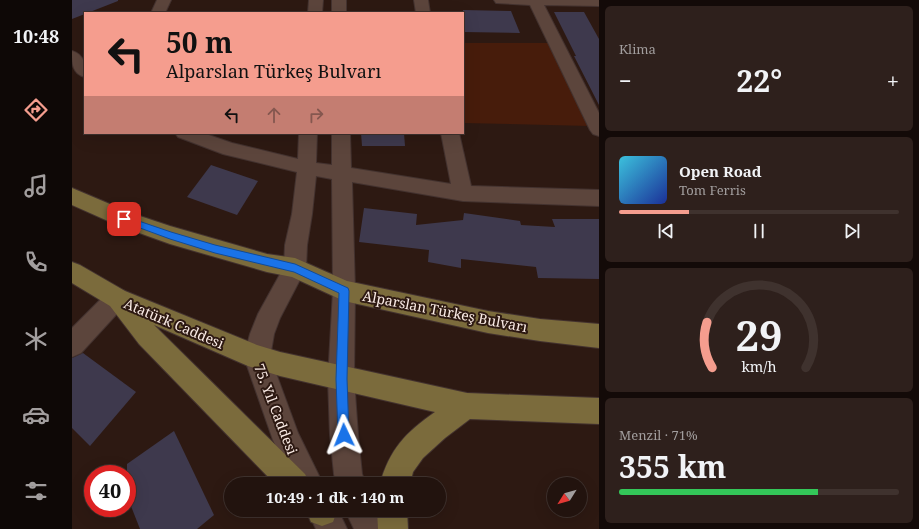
<!DOCTYPE html>
<html lang="tr">
<meta charset="utf-8">
<style>
:root{--surface:#22130e;--page:#2e201c;--text:#f1f3f6;--muted:#a29e9e;--line:#3f322e;--accent:#f59d8e}
body{margin:0;font-family:"Noto Serif",serif;background:var(--page);color:var(--text);height:100vh;display:flex;flex-direction:column;font-size:15px;white-space:nowrap}
*{box-sizing:border-box;margin:0}
p{font-size:13px;color:var(--muted)}
.icon{flex:none;width:22px;height:22px;fill:none;stroke:currentColor;stroke-width:2;stroke-linecap:round;stroke-linejoin:round}
.map{position:relative;flex:1;overflow:hidden}
.sheet{display:flex;flex-direction:column;gap:6px;padding:6px;background:#130a08;width:320px}
.sheet>*{flex:none}
.guide{position:absolute;left:12px;top:12px;width:380px;height:122px;border-radius:0px;box-shadow:0 4px 16px #0002,0 0 0 1px var(--line);background:#f59d8e;color:#111;overflow:hidden}
.needle{width:26px;rotate:233deg}
.tools{position:absolute;left:475px;top:477px;display:grid;gap:8px}
.tools a{display:grid;place-items:center;width:40px;height:40px;border-radius:50%;background:var(--surface);box-shadow:0 4px 16px #0002,0 0 0 1px var(--line);font-size:20px}
.speed{position:absolute;left:12px;top:465px;display:flex;gap:8px;font-size:20px;font-weight:700;text-align:center}
.speed>*{display:grid;place-content:center;width:52px;height:52px;border-radius:50%;background:var(--surface);box-shadow:0 4px 16px #0002,0 0 0 1px var(--line);line-height:1}
.speed .limit{border:6px solid #d22;background:#fff;color:#111}
.pin{position:absolute;display:grid;place-items:center;width:34px;height:34px;color:#fff;margin:-17px;border-radius:8px;box-shadow:0 2px 6px #0006}
.me{position:absolute;width:44px;margin:-22px;rotate:358deg;stroke-linejoin:round;filter:drop-shadow(0 0 3px #0008)}
.turn{display:flex;align-items:center;gap:14px;height:84px;padding:0 16px;font-size:18px}
.turn .icon{width:52px;height:52px;stroke-width:2.5}
.turn b{display:block;font-size:28px;line-height:34px}
.lanes{display:flex;align-items:center;height:38px;padding:0 16px;background:#0003;justify-content:center;gap:20px;direction:ltr}
.lanes .off{opacity:.35}
.big{font-size:30px;font-weight:700;line-height:1.1}
.sheet .tile{flex:1;display:flex;flex-direction:column;justify-content:center;gap:6px;min-width:0;padding:0 14px;border-radius:6px;background:var(--page)}
.sheet .dial{align-items:center;gap:0}
.dial svg{height:104px;overflow:visible;fill:none;stroke:var(--line);stroke-width:7;stroke-linecap:round;text-anchor:middle}
.dial text{fill:var(--text);stroke:none}
.song{display:flex;align-items:center;gap:12px}
.cover{width:48px;height:48px;border-radius:6px;background:linear-gradient(135deg,hsl(190 70% 55%),hsl(230 70% 35%))}
.played{height:4px;border-radius:2px;background:linear-gradient(90deg,var(--accent) 25%,var(--line) 25%)}
.keys{display:flex;justify-content:space-around;direction:ltr}
.heat{display:flex;justify-content:space-between;align-items:center;font-size:22px;direction:ltr}
.charge{height:6px;border-radius:3px;background:linear-gradient(90deg,#34c759 71%,var(--line) 0)}
.trip{position:absolute;left:152px;top:477px;width:222px;height:40px;border-radius:20px;background:var(--surface);box-shadow:0 4px 16px #0002,0 0 0 1px var(--line);font-weight:700;line-height:40px;text-align:center}
main{display:flex;flex:1;min-height:0}
.tab-bar{display:flex;flex-direction:column;width:72px;justify-content:space-around;align-items:center;background:#0e0806;color:var(--muted)}
.tab-bar .icon{width:28px;height:28px}
.tab-bar .current{color:var(--accent)}
.tab-bar b{font-size:18px;color:var(--text)}
.map>svg:first-child{display:block}
.green{fill:#471c0b}
.building{fill:#3e394d}
.lines{fill:none;stroke-linecap:round;stroke-linejoin:round}
.minor-casing{stroke:#43322f;stroke-width:2}
.major-casing{stroke:#43322f;stroke-width:2}
.minor{fill:#5c453c;fill-rule:evenodd}
.major{fill:#7b6b3c;fill-rule:evenodd}
.route{fill:#1a73e8;stroke:#114b97}
.labels{text-anchor:middle;dominant-baseline:central;stroke-width:4;stroke-linejoin:round;paint-order:stroke}
.street-label{font-size:14px;fill:#faebe5;stroke:#2d1912}
</style>
<main>
<nav class="tab-bar">
<b>10:48</b>
<svg class="icon current" aria-label="directions" viewBox="0 0 24 24"><path d="M12 3l9 9-9 9-9-9zM9 14v-3h6M13 9l2 2-2 2"/></svg>
<svg class="icon" aria-label="music" viewBox="0 0 24 24"><path d="M9 18V5l10-2v13"/><circle cx="6" cy="18" r="3"/><circle cx="16" cy="16" r="3"/></svg>
<svg class="icon" aria-label="phone" viewBox="0 0 24 24"><path d="M5 4h4l2 5-3 2q2 4 5 5l2-3 5 2v4C11 20 4 13 5 4z"/></svg>
<svg class="icon" aria-label="climate" viewBox="0 0 24 24"><path d="M12 3v18M4 7l16 10M4 17L20 7"/></svg>
<svg class="icon" aria-label="car" viewBox="0 0 24 24"><path d="M5 17H2v-5l4-1 3-4h7l3 4 3 1v5h-3M9 17h6M6 11h13"/><circle cx="7" cy="17" r="2"/><circle cx="17" cy="17" r="2"/></svg>
<svg class="icon" aria-label="filters" viewBox="0 0 24 24"><path d="M4 7h16M4 17h16"/><circle cx="9" cy="7" r="2"/><circle cx="15" cy="17" r="2"/></svg>
</nav>
<div class="map">
<svg width="527" height="529" viewBox="0 0 527 529">
<rect width="100%" height="100%" fill="#2d1912"/>
<polygon class="green" points="391,43 476,43 518,126 391,123"/>
<g class="building">
<polygon points="0,0 46,0 46,1 0,19"/>
<polygon points="391,10 439,11 448,33 391,32"/>
<polygon points="482,12 512,12 527,39 527,105 502,56 504,56"/>
<polygon points="289,133 332,133 333,146 290,146"/>
<polygon points="139,165 186,181 165,215 115,197"/>
<polygon points="292,208 345,214 344,225 391,220 392,213 448,221 449,225 483,227 480,219 527,219 527,279 466,278 464,267 389,259 389,268 356,262 357,250 287,242"/>
<polygon points="11,353 64,392 18,446 0,428 0,358"/>
<polygon points="102,431 142,515 125,529 68,529 55,496 55,464"/>
</g>
<g class="lines">
<g class="minor-casing">
<g id="minor">
<polygon points="85,0 99,0 93,13 79,13"/>
<polygon points="237,0 251,0 250,13 236,13"/>
<rect x="260" y="0" width="14" height="13"/>
<polygon points="342,0 356,0 358,13 344,13"/>
<polygon points="422,0 527,0 527,6 472,5 527,113 527,136 521,134 518,130 458,5 424,3"/>
<path d="M 0,51 C 13,55 13,65 13,77 C 0,74 0,63 0,51 Z"/>
<polygon points="103,133 131,133 160,143 226,159 227,133 245,133 244,163 260,165 260,133 278,133 279,168 379,184 369,133 387,133 399,186 527,190 527,206 391,201 280,182 283,291 282,379 286,435 290,474 294,484 264,484 262,474 258,435 256,379 261,291 260,179 244,176 240,214 235,245 234,268 208,318 202,334 198,357 226,433 251,484 221,484 201,440 172,357 178,334 186,314 212,267 213,245 220,214 225,172 151,154 106,137"/>
<polygon points="45,288 53,291 57,298 53,305 9,353 0,357 0,328 37,291"/>
<polygon points="235,510 266,510 275,529 244,529"/>
<polygon points="273,510 304,510 313,529 282,529"/>
</g>
</g>
<g class="major-casing">
<g id="major">
<polygon points="0,188 59,213 98,226 195,254 223,258 275,281 416,311 468,319 527,324 527,348 468,341 416,333 272,301 220,277 195,272 98,244 45,225 0,205"/>
<path d="M 0,262 L 8,265 L 53,291 L 185,345 L 208,352 L 395,393 L 527,398 L 527,424 L 398,419 L 373,438 L 351,458 L 341,472 L 338,484 L 308,484 C 317,450 334,432 363,412 L 208,376 L 176,366 L 82,325 L 233,474 L 238,484 L 203,484 L 67,344 L 38,306 L 0,283 Z"/>
<polygon points="234,510 265,510 265,511 261,522 250,526 239,522"/>
<polygon points="305,510 335,510 336,529 306,529"/>
</g>
</g>
<use href="#minor" class="minor"/>
<use href="#major" class="major"/>
</g>
<polygon class="route" points="52,216 99,232 143,245 223,264 276,288 277,291 275,379 277,435 276,439 272,441 268,439 266,435 264,379 267,293 222,272 143,253 98,239 49,221 48,219 49,217"/>
<g class="labels">
<g class="street-label">
<text transform="translate(373 311) rotate(11)">Alparslan Türkeş Bulvarı</text>
<text transform="translate(102 323) rotate(23)">Atatürk Caddesi</text>
<text transform="translate(204 409) rotate(69)">75. Yıl Caddesi</text>
</g>
</g>
</svg>
<div class="tools">
<a><svg class="needle" viewBox="-14 -14 28 28"><path d="M0-13l5 13h-10z" fill="#e53935"/><path d="M0 13l5-13h-10z" fill="#a29e9e"/></svg></a>
</div>
<div class="speed"><div class="limit">40</div></div>
<div class="pin" style="left:52px;top:219px;background:#d93025"><svg class="icon" aria-label="arrive" viewBox="0 0 24 24"><path d="M6 21V4h12l-3 4 3 4H6"/></svg></div>
<svg class="me" style="left:272px;top:435px" viewBox="-20 -20 40 40"><path d="M0-17L14 15 0 8-14 15z" fill="#1a73e8" stroke="#fff" stroke-width="4"/></svg>
<div class="trip">10:49 · 1 dk · 140 m</div>
<div class="guide">
<div class="turn"><svg class="icon" aria-label="left" viewBox="0 0 24 24"><path d="M17 20v-9H6M10 6l-5 5 5 5"/></svg><div><b>50 m</b>Alparslan Türkeş Bulvarı</div></div>
<div class="lanes"><svg class="icon" aria-label="left" viewBox="0 0 24 24"><path d="M17 20v-9H6M10 6l-5 5 5 5"/></svg><svg class="icon off" aria-label="ahead" viewBox="0 0 24 24"><path d="M12 20V5M6 11l6-6 6 6"/></svg><svg class="icon off" aria-label="right" viewBox="0 0 24 24"><path d="M7 20v-9h11M14 6l5 5-5 5"/></svg></div>
</div>
</div>
<section class="sheet">
<div class="tile"><p>Klima</p>
<div class="heat"><a>−</a><b class="big">22°</b><a>+</a></div>
</div>
<div class="tile">
<div class="song"><i class="cover"></i><div><b>Open Road</b><p>Tom Ferris</p></div></div>
<div class="played"></div>
<div class="keys"><svg class="icon" aria-label="previous" viewBox="0 0 24 24"><path d="M18 5L8 12l10 7zM5 5v14"/></svg><svg class="icon" aria-label="pause" viewBox="0 0 24 24"><path d="M8 5v14M16 5v14"/></svg><svg class="icon" aria-label="next" viewBox="0 0 24 24"><path d="M6 5l10 7-10 7zM19 5v14"/></svg></div>
</div>
<div class="tile dial"><svg viewBox="0 0 100 80">
<path d="M14 69A42 42 0 1 1 86 69"/>
<path d="M14 69A42 42 0 0 1 10 34" stroke="#f59d8e"/>
<text x="50" y="56" font-size="32" font-weight="700">29</text>
<text x="50" y="72" font-size="11">km/h</text>
</svg></div>
<div class="tile"><p>Menzil · 71%</p><b class="big">355 km</b><div class="charge"></div></div>
</section>
</main>
